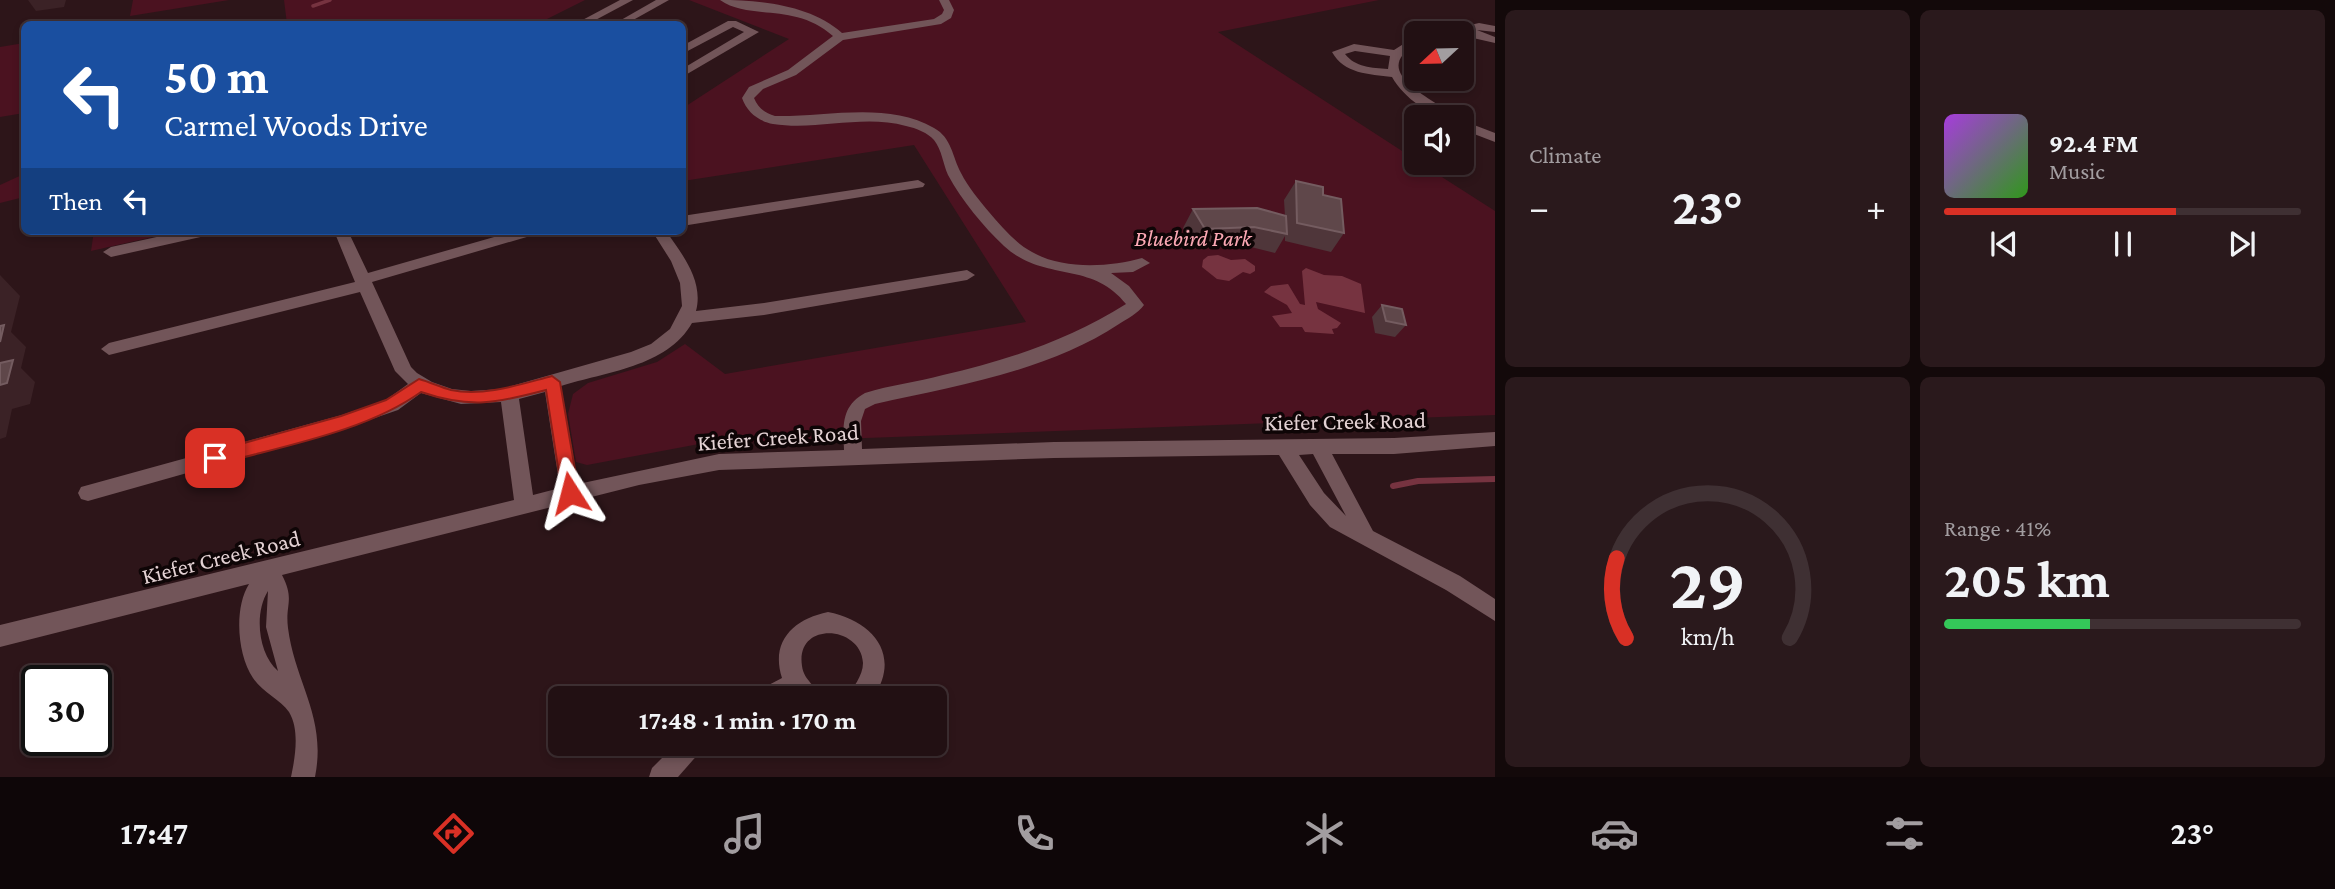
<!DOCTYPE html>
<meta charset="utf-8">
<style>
:root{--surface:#221013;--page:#2a191c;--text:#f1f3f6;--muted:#a29da0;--line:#3f3033;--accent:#d93025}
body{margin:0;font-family:"Crimson Pro",serif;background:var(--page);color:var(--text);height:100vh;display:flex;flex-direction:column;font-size:26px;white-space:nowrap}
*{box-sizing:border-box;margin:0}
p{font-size:23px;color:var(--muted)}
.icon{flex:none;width:38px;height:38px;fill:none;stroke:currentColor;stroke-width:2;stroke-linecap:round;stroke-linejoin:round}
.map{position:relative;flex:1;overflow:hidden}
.details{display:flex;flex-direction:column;gap:10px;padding:10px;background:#13090a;width:840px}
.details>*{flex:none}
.top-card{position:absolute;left:21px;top:21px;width:665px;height:214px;border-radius:10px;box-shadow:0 4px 10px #0003,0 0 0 2px var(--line);background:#1a4fa0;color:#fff;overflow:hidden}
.needle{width:46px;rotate:248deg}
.controls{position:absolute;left:1404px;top:21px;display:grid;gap:14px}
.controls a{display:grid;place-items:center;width:70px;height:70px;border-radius:10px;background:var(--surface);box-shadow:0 4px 10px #0003,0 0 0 2px var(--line);font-size:35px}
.speed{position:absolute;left:21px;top:665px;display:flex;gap:14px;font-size:35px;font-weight:700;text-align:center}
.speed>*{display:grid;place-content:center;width:91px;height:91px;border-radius:50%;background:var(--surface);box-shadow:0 4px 10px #0003,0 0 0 2px var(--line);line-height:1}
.speed .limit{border:4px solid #111;border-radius:10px;background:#fff;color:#111}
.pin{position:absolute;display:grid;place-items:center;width:60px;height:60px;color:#fff;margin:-30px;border-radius:14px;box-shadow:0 4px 10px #0006}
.me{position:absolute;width:77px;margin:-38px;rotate:351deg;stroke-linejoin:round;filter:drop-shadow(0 0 5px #0008)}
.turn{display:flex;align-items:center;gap:24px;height:147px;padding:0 28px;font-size:32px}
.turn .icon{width:91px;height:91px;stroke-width:2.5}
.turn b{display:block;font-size:49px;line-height:60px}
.then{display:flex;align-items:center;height:66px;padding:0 28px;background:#0003;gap:14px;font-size:26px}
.big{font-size:52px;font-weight:700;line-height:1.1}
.details .widget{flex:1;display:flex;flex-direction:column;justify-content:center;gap:10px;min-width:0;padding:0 24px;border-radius:10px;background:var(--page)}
.details .dial{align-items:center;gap:0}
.dial svg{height:182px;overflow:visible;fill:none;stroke:var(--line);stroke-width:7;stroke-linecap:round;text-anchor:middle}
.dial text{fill:var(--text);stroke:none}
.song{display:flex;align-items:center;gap:21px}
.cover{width:84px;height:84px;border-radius:10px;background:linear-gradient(135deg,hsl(280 70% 55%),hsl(110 70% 35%))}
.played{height:7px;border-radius:4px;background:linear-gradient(90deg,var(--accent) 65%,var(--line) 65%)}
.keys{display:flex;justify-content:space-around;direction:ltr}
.heat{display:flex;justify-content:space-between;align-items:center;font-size:38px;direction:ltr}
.charge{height:10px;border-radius:5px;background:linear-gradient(90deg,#34c759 41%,var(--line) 0)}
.details .tiles{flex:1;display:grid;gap:10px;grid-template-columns:repeat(2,1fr)}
.trip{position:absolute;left:548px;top:686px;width:399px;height:70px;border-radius:10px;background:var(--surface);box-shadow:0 4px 10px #0003,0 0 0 2px var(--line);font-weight:700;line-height:70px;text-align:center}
.dock{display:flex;height:112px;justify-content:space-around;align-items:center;background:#0e0608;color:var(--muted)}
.dock .icon{width:49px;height:49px}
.dock .active{color:var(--accent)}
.dock b{font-size:32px;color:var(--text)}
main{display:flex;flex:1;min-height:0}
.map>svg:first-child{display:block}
.green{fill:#4b1220}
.water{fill:#763340}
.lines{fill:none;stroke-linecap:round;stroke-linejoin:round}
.stream-far1{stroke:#763340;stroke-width:3.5}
.stream{stroke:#763340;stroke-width:6}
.minor{fill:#725559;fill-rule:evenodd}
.wall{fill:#4f363a}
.shaded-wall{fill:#3b2226}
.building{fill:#5f474a;stroke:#745c60;stroke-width:2}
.route{fill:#d93025;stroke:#8d1f18;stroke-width:2}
.labels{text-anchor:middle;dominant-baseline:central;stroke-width:7;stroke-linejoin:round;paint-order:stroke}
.park-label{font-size:23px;font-style:italic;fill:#fda9b5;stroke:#0e0506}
.street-label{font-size:23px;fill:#e4d2d4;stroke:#0e0506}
</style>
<main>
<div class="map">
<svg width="1495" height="777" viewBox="0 0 1495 777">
<rect width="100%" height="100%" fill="#2d1519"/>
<g class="green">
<polygon points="133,0 229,0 130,16"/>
<polygon points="284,0 585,0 537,24 287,24"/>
<polygon points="689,0 1379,0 1218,32 1416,160 1416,163 1420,163 1495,211 1495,415 699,444 587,465 576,462 568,414 573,394 588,383 657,362 685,344 725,374 1026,322 914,145 683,181 683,108 789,39"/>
<polygon points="24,43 24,113 0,117 0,47"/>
<polygon points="24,174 24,197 0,203 0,185"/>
<polygon points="94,231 179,231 91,251"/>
</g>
<g class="water">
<polygon points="1218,255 1231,260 1245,259 1255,266 1255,271 1250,274 1243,272 1229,281 1217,279 1202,267 1203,260 1208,256"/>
<polygon points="1306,268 1324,275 1342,276 1361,284 1365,313 1316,302 1318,309 1341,323 1337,328 1332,329 1334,334 1305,332 1302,327 1280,327 1272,316 1292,313 1287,305 1264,292 1271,286 1288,284 1300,304 1305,305 1302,271"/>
</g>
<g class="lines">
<polyline class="stream-far1" points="313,6 330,0"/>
<polyline class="stream" points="1393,486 1418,481 1495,479"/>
<g class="minor">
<polygon points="620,0 633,0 588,24 575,24"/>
<polygon points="656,0 669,0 626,24 614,24"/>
<path d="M 720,0 C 760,0 811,5 842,33 L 934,19 L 942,14 L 944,10 L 939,0 L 949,0 L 954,10 L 951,18 L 941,24 L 843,40 L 796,75 L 763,89 L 754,98 C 758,108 765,113 775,116 C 826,117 888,101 934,128 C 952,138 952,156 961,173 C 968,187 979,200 989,212 C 1001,226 1015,243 1032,252 C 1063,270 1110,267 1142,258 L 1150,263 L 1133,272 L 1111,273 L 1129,286 L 1144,305 C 1138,313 1127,319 1119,324 C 1048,371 957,386 875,404 L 865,409 L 861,421 L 862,449 L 1054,442 L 1394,438 L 1495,432 L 1495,446 L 1394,454 L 1332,454 L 1373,531 L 1460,576 L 1495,599 L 1495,621 L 1446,590 L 1330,527 L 1310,505 L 1279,455 L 1054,458 L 719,470 L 639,485 L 282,575 C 295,600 285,604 288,628 C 295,683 327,717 315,777 L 291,777 C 295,758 300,730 289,712 C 280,699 262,692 253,678 C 237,654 234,608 249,584 L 0,647 L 0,625 L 514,500 L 501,402 L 461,404 L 421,393 L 398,410 L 343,429 L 88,501 L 81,499 L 78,493 L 81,487 L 342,415 L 386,400 L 408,384 L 395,371 L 360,292 L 109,355 L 101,349 L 109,343 L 355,282 L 334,231 L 348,231 L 368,273 L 515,231 L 539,231 L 537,234 L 372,282 L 411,367 L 417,373 L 432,382 L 452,389 L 471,391 L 501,389 L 631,352 L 651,344 L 670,329 L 682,306 L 680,283 L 671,261 L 652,231 L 666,231 C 682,254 704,281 696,311 L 764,303 L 967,270 L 975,275 L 967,280 L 764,315 L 692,323 C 667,367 605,372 561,386 L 578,484 L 719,454 L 844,450 C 843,426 841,406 865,393 C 890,385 917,382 943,375 C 1008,360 1069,340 1126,304 C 1091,260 1044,283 1004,246 C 983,226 962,201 948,175 C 943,164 942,150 934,140 C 928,133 916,128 906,126 C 862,114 817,131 773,124 C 758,121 747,112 742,98 L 749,87 L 788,70 L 833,36 C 795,2 750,21 720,0 ZM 545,392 L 560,488 L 533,495 L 519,399 ZM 1313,454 L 1346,516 L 1324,493 L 1299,455 ZM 268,591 L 266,627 L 278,671 C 258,654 254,613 268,591 Z"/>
<polygon points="728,21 736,21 759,32 682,77 682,69 744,32 733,27 682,54 682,46"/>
<polygon points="1479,23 1495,26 1495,32 1477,30 1495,37 1495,43 1473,38 1469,34 1435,33"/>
<path d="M 1416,36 L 1416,44 C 1366,74 1438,99 1454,117 C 1430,117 1404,98 1392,77 C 1369,74 1344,74 1332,52 L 1354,44 L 1394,50 ZM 1355,51 L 1390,56 L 1388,69 C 1372,68 1355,67 1345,54 Z"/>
<polygon points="1461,120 1495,133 1495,142 1461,129"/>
<polygon points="918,180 925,184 923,187 682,226 682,216"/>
<polygon points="184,231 212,231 205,236 111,257 103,252 111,247"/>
<path d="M 828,612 C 873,621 902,655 873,698 L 848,698 C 852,687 863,677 863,663 C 861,625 795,621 802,666 C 804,681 817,686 821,698 L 756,698 L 759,690 L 782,678 C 770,641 794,619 828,612 Z"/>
<polygon points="676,744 704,744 700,752 678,777 649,777 652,768"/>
</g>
</g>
<g class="wall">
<polygon points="1296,181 1323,195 1344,233 1331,252 1285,241 1285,236 1275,253 1243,245 1195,247 1183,228 1193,209 1285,216 1284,200"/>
<polygon points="1382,305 1406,325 1395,337 1375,333 1372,317"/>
</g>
<g class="shaded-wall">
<polygon points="28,0 66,0 64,7 36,11"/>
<polygon points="0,275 20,296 11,332 26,347 21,368 35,382 30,404 12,409 6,437 0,439"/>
</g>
<g class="building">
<polygon points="1296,181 1323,187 1323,195 1341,199 1344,233 1297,223"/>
<polygon points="1257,208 1286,216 1287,234 1254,227 1205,229 1193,209"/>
<polygon points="1382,305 1402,309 1406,325 1386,321"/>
<polygon points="4,325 0,342 0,326"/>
<polygon points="13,360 7,383 0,385 0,363"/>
</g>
<path class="route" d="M 552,376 L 560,382 L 579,493 L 577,499 L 570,501 L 564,499 L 562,493 L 546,390 C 497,403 471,409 421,392 C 365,432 282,446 215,465 L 209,463 L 207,458 L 209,453 L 215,451 L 341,416 L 386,400 L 419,379 C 430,382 440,387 451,390 C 484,397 521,384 552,376 Z"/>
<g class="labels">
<g class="park-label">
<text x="1193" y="238">Bluebird Park</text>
</g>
<g class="street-label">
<text transform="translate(1345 421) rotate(-1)">Kiefer Creek Road</text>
<text transform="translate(778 437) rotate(-4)">Kiefer Creek Road</text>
<text transform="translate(221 557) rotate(-14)">Kiefer Creek Road</text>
</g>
</g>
</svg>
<div class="controls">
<a><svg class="needle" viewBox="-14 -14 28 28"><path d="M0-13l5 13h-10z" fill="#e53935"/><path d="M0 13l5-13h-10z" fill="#a29da0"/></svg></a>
<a><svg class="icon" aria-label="sound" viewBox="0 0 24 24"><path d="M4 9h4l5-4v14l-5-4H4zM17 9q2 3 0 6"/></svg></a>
</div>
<div class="speed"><div class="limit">30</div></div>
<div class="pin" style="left:215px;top:458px;background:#d93025"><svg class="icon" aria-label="arrive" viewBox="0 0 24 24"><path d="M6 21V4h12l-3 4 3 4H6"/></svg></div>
<svg class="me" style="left:570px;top:493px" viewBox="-20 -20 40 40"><path d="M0-17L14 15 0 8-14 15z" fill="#d93025" stroke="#fff" stroke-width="4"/></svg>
<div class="trip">17:48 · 1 min · 170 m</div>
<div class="top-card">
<div class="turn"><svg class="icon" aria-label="left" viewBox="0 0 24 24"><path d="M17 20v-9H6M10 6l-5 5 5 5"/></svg><div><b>50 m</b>Carmel Woods Drive</div></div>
<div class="then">Then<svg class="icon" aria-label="left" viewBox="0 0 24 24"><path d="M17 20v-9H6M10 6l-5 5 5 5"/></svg></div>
</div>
</div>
<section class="details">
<div class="tiles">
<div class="widget"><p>Climate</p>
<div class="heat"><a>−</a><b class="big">23°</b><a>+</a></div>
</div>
<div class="widget">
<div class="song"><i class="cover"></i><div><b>92.4 FM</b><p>Music</p></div></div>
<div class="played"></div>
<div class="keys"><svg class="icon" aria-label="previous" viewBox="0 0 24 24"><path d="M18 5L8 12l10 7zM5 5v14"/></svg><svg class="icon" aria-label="pause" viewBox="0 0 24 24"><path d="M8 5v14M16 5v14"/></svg><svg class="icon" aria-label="next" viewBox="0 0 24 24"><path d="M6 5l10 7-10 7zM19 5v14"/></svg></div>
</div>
<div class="widget dial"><svg viewBox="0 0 100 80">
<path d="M14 69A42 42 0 1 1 86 69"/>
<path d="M14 69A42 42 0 0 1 10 34" stroke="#d93025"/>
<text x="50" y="56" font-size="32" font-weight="700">29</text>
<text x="50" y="72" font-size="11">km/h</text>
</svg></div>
<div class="widget"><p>Range · 41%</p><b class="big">205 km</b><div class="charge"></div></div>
</div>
</section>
</main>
<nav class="dock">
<b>17:47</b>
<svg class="icon active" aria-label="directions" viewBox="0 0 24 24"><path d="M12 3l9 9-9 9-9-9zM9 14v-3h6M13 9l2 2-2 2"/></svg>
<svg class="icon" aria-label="music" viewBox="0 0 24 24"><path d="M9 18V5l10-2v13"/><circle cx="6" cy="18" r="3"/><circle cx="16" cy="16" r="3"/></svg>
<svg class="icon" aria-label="phone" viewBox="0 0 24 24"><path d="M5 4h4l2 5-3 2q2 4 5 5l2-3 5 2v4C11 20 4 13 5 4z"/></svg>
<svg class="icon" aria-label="climate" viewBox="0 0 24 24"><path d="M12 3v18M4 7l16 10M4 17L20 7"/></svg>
<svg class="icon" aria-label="car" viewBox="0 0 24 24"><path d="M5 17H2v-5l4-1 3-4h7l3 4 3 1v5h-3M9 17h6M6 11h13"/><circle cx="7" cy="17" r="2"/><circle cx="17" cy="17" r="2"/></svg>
<svg class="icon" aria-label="filters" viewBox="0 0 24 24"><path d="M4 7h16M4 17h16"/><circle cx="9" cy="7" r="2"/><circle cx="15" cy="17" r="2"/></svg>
<b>23°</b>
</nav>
